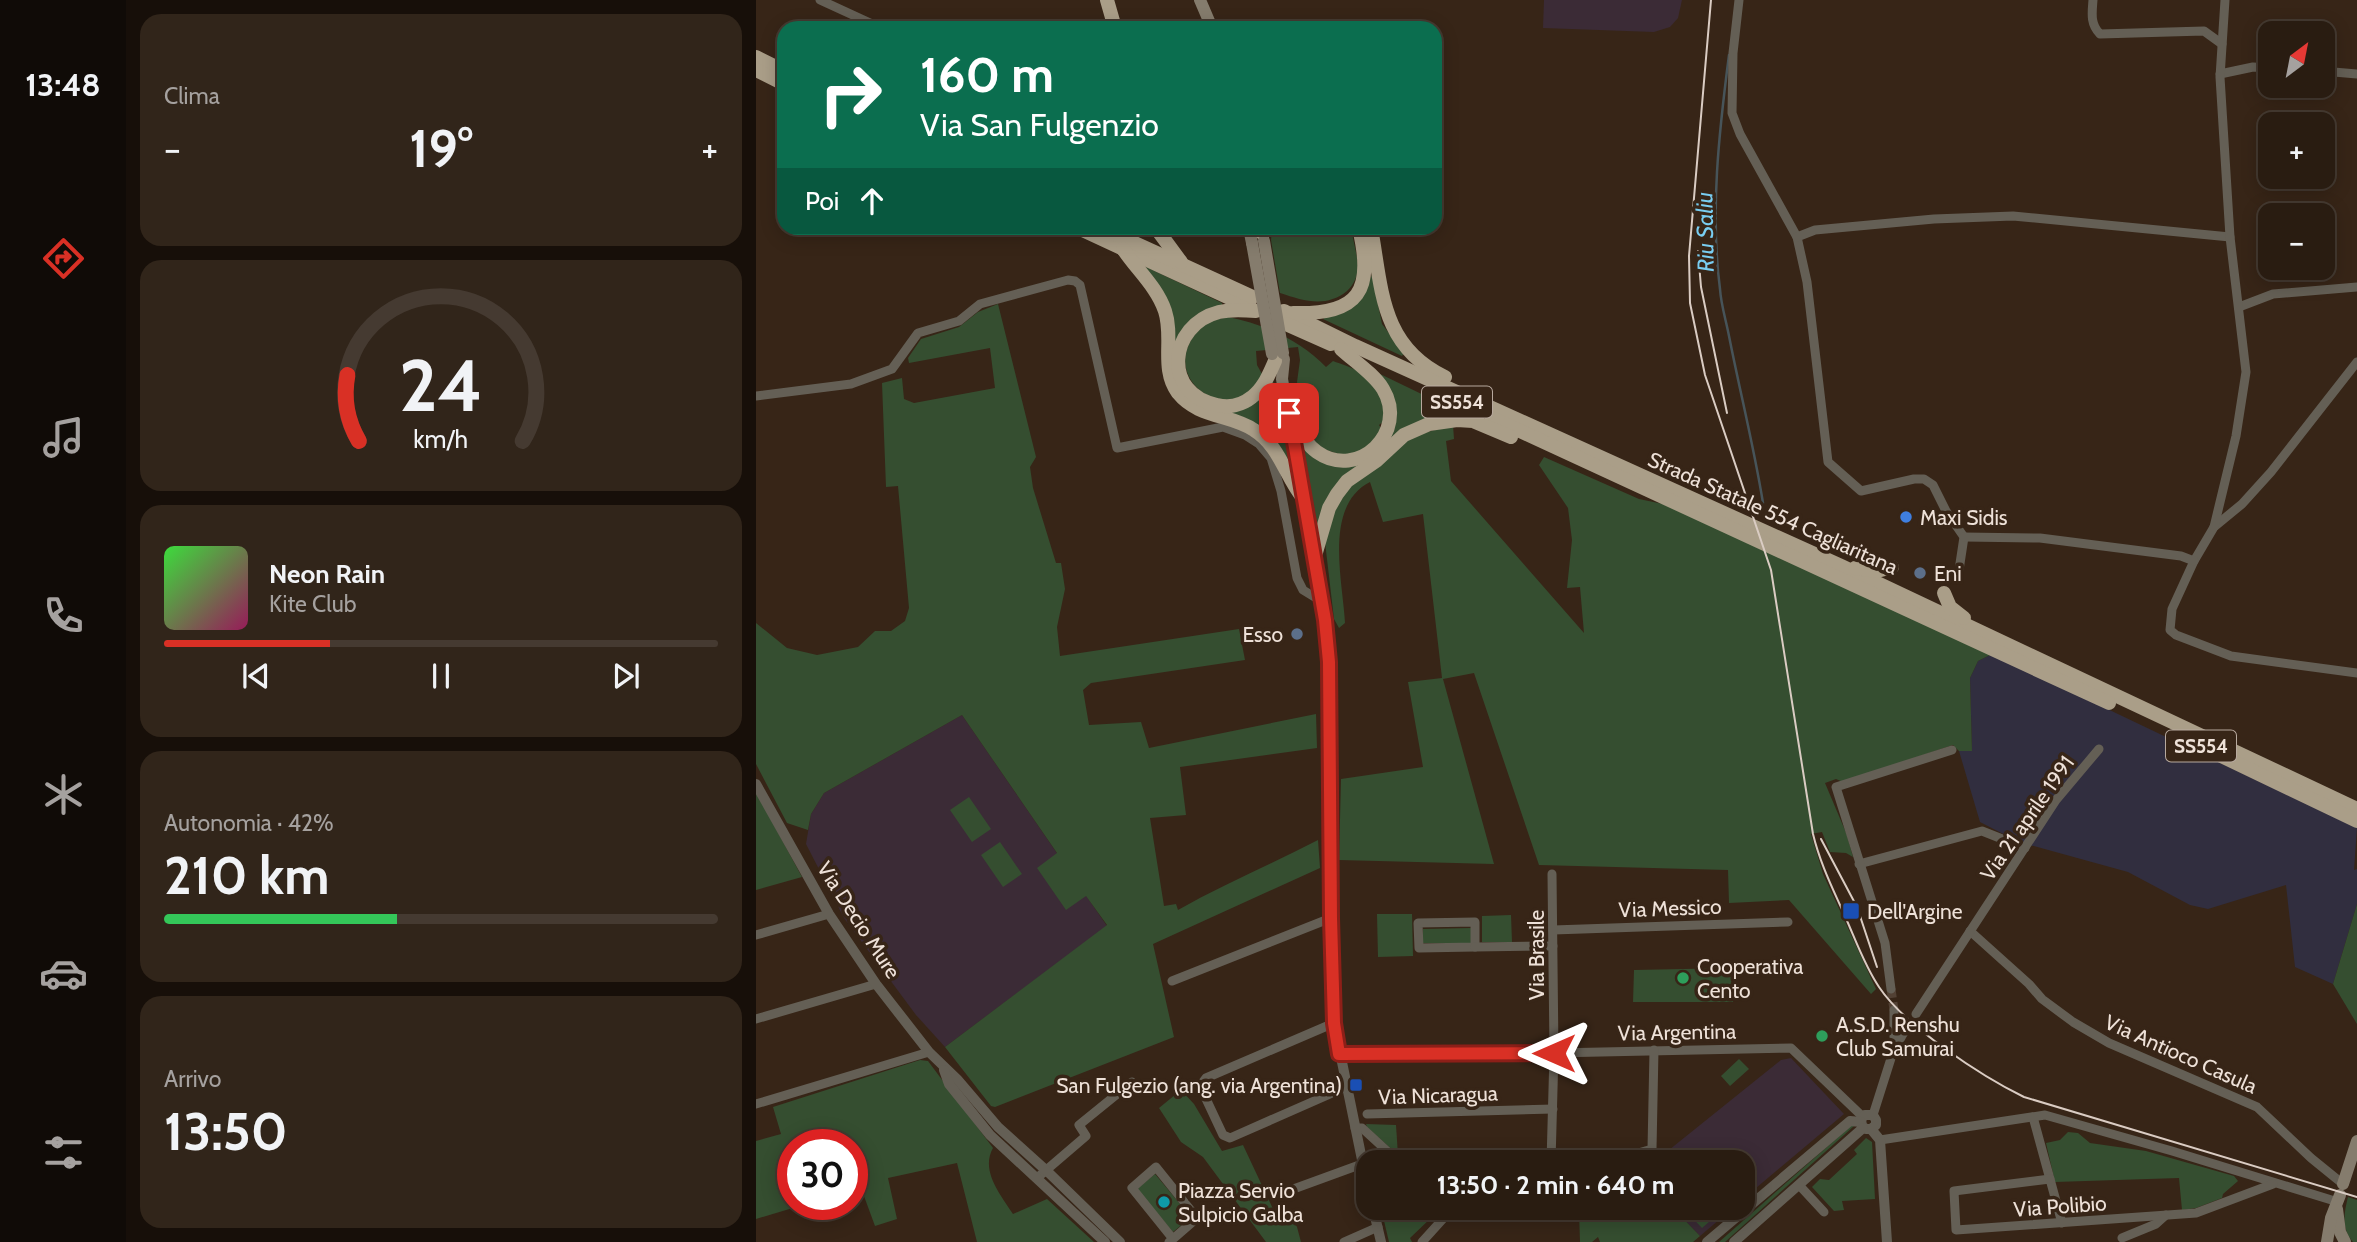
<!DOCTYPE html>
<html lang="it">
<meta charset="utf-8">
<style>
:root{--surface:#291c11;--page:#31251a;--text:#f1f3f6;--muted:#a5a19f;--line:#453a31;--accent:#d93025}
body{margin:0;font-family:Cabin,sans-serif;background:var(--page);color:var(--text);height:100vh;display:flex;flex-direction:column;font-size:26px;white-space:nowrap}
*{box-sizing:border-box;margin:0}
p{font-size:23px;color:var(--muted)}
.icon{flex:none;width:38px;height:38px;fill:none;stroke:currentColor;stroke-width:2;stroke-linecap:round;stroke-linejoin:round}
.map{position:relative;flex:1;overflow:hidden}
.sheet{display:flex;flex-direction:column;gap:14px;padding:14px;background:#170f09;width:630px}
.sheet>*{flex:none}
.hud{position:absolute;left:21px;top:21px;width:665px;height:214px;border-radius:21px;box-shadow:0 4px 18px #0003,0 0 0 2px var(--line);background:#0b6e4f;color:#fff;overflow:hidden}
.needle{width:46px;rotate:32deg}
.buttons{position:absolute;left:1502px;top:21px;display:grid;gap:14px}
.buttons a{display:grid;place-items:center;width:77px;height:77px;border-radius:14px;background:var(--surface);box-shadow:0 4px 18px #0003,0 0 0 2px var(--line);font-size:35px}
.speed{position:absolute;left:21px;top:1129px;display:flex;gap:14px;font-size:35px;font-weight:700;text-align:center}
.speed>*{display:grid;place-content:center;width:91px;height:91px;border-radius:50%;background:var(--surface);box-shadow:0 4px 18px #0003,0 0 0 2px var(--line);line-height:1}
.speed .limit{border:10px solid #d22;background:#fff;color:#111}
.pin{position:absolute;display:grid;place-items:center;width:60px;height:60px;color:#fff;margin:-30px;border-radius:14px;box-shadow:0 4px 10px #0006}
.me{position:absolute;width:77px;margin:-38px;rotate:270deg;stroke-linejoin:round;filter:drop-shadow(0 0 5px #0008)}
.turn{display:flex;align-items:center;gap:24px;height:147px;padding:0 28px;font-size:32px}
.turn .icon{width:91px;height:91px;stroke-width:2.5}
.turn b{display:block;font-size:49px;line-height:60px}
.then{display:flex;align-items:center;height:66px;padding:0 28px;background:#0003;gap:14px;font-size:26px}
.big{font-size:52px;font-weight:800;line-height:1.1}
.sheet .card{flex:1;display:flex;flex-direction:column;justify-content:center;gap:10px;min-width:0;padding:0 24px;border-radius:21px;background:var(--page)}
.sheet .dial{align-items:center;gap:0}
.dial svg{height:182px;overflow:visible;fill:none;stroke:var(--line);stroke-width:7;stroke-linecap:round;text-anchor:middle}
.dial text{fill:var(--text);stroke:none}
.song{display:flex;align-items:center;gap:21px}
.cover{width:84px;height:84px;border-radius:10px;background:linear-gradient(135deg,hsl(120 70% 55%),hsl(330 70% 35%))}
.played{height:7px;border-radius:4px;background:linear-gradient(90deg,var(--accent) 30%,var(--line) 30%)}
.keys{display:flex;justify-content:space-around;direction:ltr}
.heat{display:flex;justify-content:space-between;align-items:center;font-size:38px;direction:ltr}
.charge{height:10px;border-radius:5px;background:linear-gradient(90deg,#34c759 42%,var(--line) 0)}
.trip{position:absolute;left:600px;top:1150px;width:399px;height:70px;border-radius:21px;background:var(--surface);box-shadow:0 4px 18px #0003,0 0 0 2px var(--line);font-weight:800;line-height:70px;text-align:center}
main{display:flex;flex:1;min-height:0}
.tabs{display:flex;flex-direction:column;width:126px;justify-content:space-around;align-items:center;background:#100b07;color:var(--muted)}
.tabs .icon{width:49px;height:49px}
.tabs .on{color:var(--accent)}
.tabs b{font-size:32px;color:var(--text)}
.map>svg:first-child{display:block}
.industrial{fill:#312e3f}
.education{fill:#3b2b36}
.green{fill:#354e30}
.lines{fill:none;stroke-linecap:round;stroke-linejoin:round}
.stream{stroke:#475459;stroke-width:2.5}
.minor-tunnel{stroke:#524134;stroke-width:9;stroke-dasharray:9 4.5;stroke-linecap:butt}
.minor{stroke:#645f55;stroke-width:9}
.tertiary{stroke:#645f55;stroke-width:10}
.secondary{stroke:#857c6d;stroke-width:12}
.trunk{stroke:#aa9e88;stroke-width:14}
.tram{stroke:#daccc3;stroke-width:2}
.secondary-bridge{stroke:#857c6d;stroke-width:12}
.route-casing{stroke:#8d1f18;stroke-width:18}
.route{stroke:#d93025;stroke-width:12}
.shop-dot{fill:#3f7fe0;stroke:#372517;stroke-width:2.5}
.service-dot{fill:#5c6f8a;stroke:#372517;stroke-width:2.5}
.transit-dot{fill:#1a4fb4;stroke:#372517;stroke-width:2.5}
.leisure-dot{fill:#2e9e5b;stroke:#372517;stroke-width:2.5}
.culture-dot{fill:#0f9aa8;stroke:#372517;stroke-width:2.5}
.labels{text-anchor:middle;dominant-baseline:central;stroke-width:7;stroke-linejoin:round;paint-order:stroke}
.shield{fill:#372517;stroke:#b7a99e;stroke-width:2}
.shield-label{font-size:19px;font-weight:bold;fill:#eee1d8}
.street-label{font-size:21px;fill:#eee1d8;stroke:#372517}
.poi-label{font-size:21px;fill:#eee1d8;stroke:#372517;text-anchor:start}
.water-label{font-size:23px;font-style:italic;fill:#79cef2;stroke:#372517}
</style>
<main>
<nav class="tabs">
<b>13:48</b>
<svg class="icon on" aria-label="directions" viewBox="0 0 24 24"><path d="M12 3l9 9-9 9-9-9zM9 14v-3h6M13 9l2 2-2 2"/></svg>
<svg class="icon" aria-label="music" viewBox="0 0 24 24"><path d="M9 18V5l10-2v13"/><circle cx="6" cy="18" r="3"/><circle cx="16" cy="16" r="3"/></svg>
<svg class="icon" aria-label="phone" viewBox="0 0 24 24"><path d="M5 4h4l2 5-3 2q2 4 5 5l2-3 5 2v4C11 20 4 13 5 4z"/></svg>
<svg class="icon" aria-label="climate" viewBox="0 0 24 24"><path d="M12 3v18M4 7l16 10M4 17L20 7"/></svg>
<svg class="icon" aria-label="car" viewBox="0 0 24 24"><path d="M5 17H2v-5l4-1 3-4h7l3 4 3 1v5h-3M9 17h6M6 11h13"/><circle cx="7" cy="17" r="2"/><circle cx="17" cy="17" r="2"/></svg>
<svg class="icon" aria-label="filters" viewBox="0 0 24 24"><path d="M4 7h16M4 17h16"/><circle cx="9" cy="7" r="2"/><circle cx="15" cy="17" r="2"/></svg>
</nav>
<section class="sheet">
<div class="card"><p>Clima</p>
<div class="heat"><a>−</a><b class="big">19°</b><a>+</a></div>
</div>
<div class="card dial"><svg viewBox="0 0 100 80">
<path d="M14 69A42 42 0 1 1 86 69"/>
<path d="M14 69A42 42 0 0 1 9 40" stroke="#d93025"/>
<text x="50" y="56" font-size="32" font-weight="700">24</text>
<text x="50" y="72" font-size="11">km/h</text>
</svg></div>
<div class="card">
<div class="song"><i class="cover"></i><div><b>Neon Rain</b><p>Kite Club</p></div></div>
<div class="played"></div>
<div class="keys"><svg class="icon" aria-label="previous" viewBox="0 0 24 24"><path d="M18 5L8 12l10 7zM5 5v14"/></svg><svg class="icon" aria-label="pause" viewBox="0 0 24 24"><path d="M8 5v14M16 5v14"/></svg><svg class="icon" aria-label="next" viewBox="0 0 24 24"><path d="M6 5l10 7-10 7zM19 5v14"/></svg></div>
</div>
<div class="card"><p>Autonomia · 42%</p><b class="big">210 km</b><div class="charge"></div></div>
<div class="card"><p>Arrivo</p><b class="big">13:50</b></div>
</section>
<div class="map">
<svg width="1601" height="1242" viewBox="0 0 1601 1242">
<rect width="100%" height="100%" fill="#372517"/>
<polygon class="industrial" points="1236,654 1601,828 1598,870 1601,869 1601,904 1577,984 1539,967 1530,885 1452,909 1434,905 1372,872 1263,842 1224,822 1203,751 1216,750 1214,678 1222,661"/>
<g class="education">
<polygon points="788,0 926,0 922,18 914,27 898,32 787,28"/>
<polygon points="206,715 351,926 189,1047 160,1015 88,918 50,844 55,814 68,793"/>
<polygon points="1035,1058 1088,1114 987,1199 987,1162 898,1162 1025,1060"/>
<polygon points="917,1208 977,1208 944,1236"/>
</g>
<g class="green">
<path d="M 516,228 L 595,228 C 597,240 601,253 602,266 C 602,275 598,285 591,291 C 570,308 548,301 524,293 L 515,240 Z"/>
<path d="M 386,265 L 466,303 L 466,305 C 443,310 429,320 420,343 Z"/>
<polygon points="616,275 626,324 648,353 646,356 567,319 607,293"/>
<path d="M 242,304 L 280,457 L 274,467 L 277,488 L 300,563 L 305,563 L 309,589 L 301,627 L 304,656 L 483,629 L 489,660 L 335,683 L 327,690 L 333,725 L 385,722 L 393,748 L 560,714 L 561,748 L 424,767 L 430,815 L 394,818 L 408,906 L 420,904 L 422,910 C 468,884 516,864 562,840 L 564,868 L 397,944 L 418,1037 L 239,1107 L 235,1106 L 189,1047 L 351,925 L 330,896 L 310,910 L 281,868 L 301,853 L 206,715 L 68,793 L 55,814 L 52,830 L 31,823 L 0,764 L 0,623 L 31,648 L 61,655 L 102,647 L 119,631 L 135,631 L 149,621 L 153,608 L 142,486 L 130,487 L 126,383 L 146,378 L 148,399 L 158,403 L 239,388 L 234,348 L 153,363 L 152,358 L 165,339 L 203,327 L 222,312 Z"/>
<path d="M 472,317 C 508,324 545,341 570,367 L 577,361 C 593,367 618,374 624,391 C 627,400 627,411 629,420 L 623,425 L 626,430 L 609,450 L 590,456 L 563,448 L 552,433 L 552,420 L 547,413 L 541,382 L 544,360 L 542,347 L 500,351 L 501,365 L 506,374 C 478,432 401,381 440,333 C 443,329 446,324 451,322 C 457,319 465,319 472,317 Z"/>
<path d="M 620,372 L 709,415 L 631,442 C 637,412 646,396 620,372 Z"/>
<polygon points="516,376 535,467 467,413"/>
<path d="M 697,425 L 698,439 L 690,441 L 695,481 L 828,633 L 824,587 L 811,588 L 816,540 L 812,508 L 783,465 L 788,457 L 883,499 L 907,504 L 1236,654 L 1222,661 L 1214,678 L 1216,751 L 1203,751 L 1197,745 L 1087,782 L 1080,779 L 1069,783 L 1091,835 L 1097,857 L 1090,853 L 1074,852 L 1066,832 L 1055,834 L 1067,874 L 1120,989 L 1115,994 L 1033,900 L 973,903 L 972,870 L 783,865 L 718,673 L 687,679 L 738,864 L 583,860 L 585,779 L 667,767 L 652,682 L 686,678 L 667,514 L 627,522 L 614,482 C 567,506 587,581 589,623 L 583,628 L 578,619 L 569,542 L 571,527 L 587,491 L 657,436 Z"/>
<polygon points="549,448 603,464 561,527 558,527 545,451"/>
<polygon points="0,792 46,877 0,890"/>
<polygon points="213,797 235,829 216,842 194,810"/>
<polygon points="244,842 266,874 247,887 225,855"/>
<polygon points="1601,904 1601,1024 1577,984"/>
<polygon points="621,914 656,914 657,956 622,957"/>
<polygon points="755,915 756,942 726,942 726,916"/>
<polygon points="715,928 716,943 667,943 667,929"/>
<polygon points="977,968 977,1002 877,1002 878,970"/>
<polygon points="983,1059 993,1069 974,1086 965,1076"/>
<path d="M 164,1060 L 172,1061 L 237,1148 C 224,1171 245,1195 257,1214 L 291,1199 L 338,1242 L 221,1242 L 201,1163 L 132,1178 L 141,1219 L 119,1226 L 105,1188 L 96,1190 L 96,1144 L 37,1144 L 37,1204 L 50,1204 L 0,1219 L 0,1141 L 25,1134 L 17,1107 Z"/>
<polygon points="425,1090 438,1104 466,1151 487,1145 518,1211 530,1207 541,1227 545,1242 510,1242 447,1157 425,1142 403,1108"/>
<polygon points="610,1124 640,1125 642,1155 611,1127"/>
<polygon points="1097,1124 1098,1126 969,1242 963,1242"/>
<polygon points="1312,1132 1322,1133 1334,1143 1390,1151 1478,1176 1482,1181 1467,1194 1466,1198 1440,1208 1426,1210 1423,1178 1299,1182 1290,1143 1304,1140"/>
<polygon points="1110,1138 1116,1142 1119,1199 1086,1201 1088,1210 1078,1211 1056,1187 1064,1179 1073,1180 1101,1154 1098,1150"/>
<polygon points="642,1157 732,1158 732,1162 647,1162"/>
<polygon points="399,1174 435,1217 417,1232 381,1189"/>
<path d="M 1592,1197 L 1601,1200 L 1601,1242 L 1597,1242 C 1585,1229 1588,1213 1592,1197 Z"/>
<polygon points="625,1208 672,1208 670,1210 676,1217 654,1238 656,1242 633,1242"/>
<polygon points="845,1208 917,1208 944,1236 937,1242 844,1242 842,1237 836,1242 824,1242 823,1211 841,1210"/>
<polygon points="927,1208 969,1208 946,1228"/>
</g>
<g class="lines">
<path class="stream" d="M 973,55 C 963,132 954,212 964,289 C 965,305 970,320 973,336 C 984,392 998,447 1007,503"/>
<polyline class="minor-tunnel" points="1135,989 1138,1010"/>
<g class="minor">
<polyline points="64,0 125,28"/>
<polyline points="983,0 977,53 976,113 984,134 1041,237 1051,282 1072,462 1105,491 1158,479 1168,479 1177,485 1190,511 1208,537 1203,570"/>
<path d="M 1337,0 C 1336,13 1334,24 1344,34 L 1448,31 L 1466,44"/>
<polyline points="1566,71 1601,74"/>
<polyline points="1464,74 1497,67 1514,68"/>
<polyline points="1041,237 1059,230 1178,219 1257,216 1474,237"/>
<polyline points="1483,307 1517,294 1601,287"/>
<polyline points="1601,362 1515,472 1486,504 1458,527 1438,561 1416,609 1414,630 1420,635 1475,656 1601,673"/>
<polyline points="0,396 95,384 136,369 162,333 203,321 224,304 312,280 319,281 324,285 361,448 467,427 489,435 503,444 515,458 525,491 541,578 547,590 565,601"/>
<polyline points="1458,527 1480,436 1490,372 1474,237 1464,77 1469,0"/>
<polyline points="1208,537 1284,538 1425,556 1438,561"/>
<polyline points="1103,864 1226,831 1269,848"/>
<polygon points="719,922 719,947 663,948 662,923"/>
<polyline points="797,930 1032,922"/>
<polyline points="1214,931 1273,984 1286,999 1317,1022 1353,1043 1501,1107 1555,1158 1587,1184"/>
<polyline points="0,935 73,914"/>
<polyline points="719,947 797,946"/>
<polyline points="416,981 575,918"/>
<polyline points="1135,989 1129,943 1080,787 1196,750"/>
<polyline points="1138,1010 1138,1047"/>
<polyline points="1160,1014 1300,800 1343,749"/>
<polyline points="0,1019 120,984"/>
<polyline points="578,1023 450,1078 444,1086 467,1135 474,1138 590,1087"/>
<polyline points="583,1054 798,1053 1035,1048 1107,1117"/>
<polyline points="0,1104 173,1052"/>
<polyline points="611,1114 797,1109"/>
<polyline points="1117,1115 1137,1052 1153,1023"/>
<polyline points="1277,1117 1306,1223"/>
<polyline points="599,1128 606,1128 643,1162"/>
<polyline points="1124,1140 1289,1115 1416,1151 1582,1202"/>
<polyline points="879,1154 896,1149 898,1050"/>
<polyline points="795,1162 798,1053 796,874"/>
<polyline points="281,1178 330,1136 323,1125 376,1082"/>
<polyline points="1294,1179 1198,1191 1200,1230 1440,1213 1517,1184"/>
<polyline points="1043,1185 1068,1212"/>
<polyline points="521,1195 606,1164"/>
<polyline points="1366,1238 1400,1224 1410,1215"/>
<polyline points="413,1242 417,1239 441,1218 400,1167 376,1188 417,1239"/>
<polyline points="588,1242 622,1227"/>
<polyline points="666,1242 695,1210 692,1208"/>
</g>
<g class="tertiary">
<polyline points="533,418 569,620 573,662 574,862 578,1023 612,1189"/>
<polyline points="0,784 73,914 120,984 173,1052 201,1079 242,1127 293,1173 364,1242"/>
<polyline points="188,1070 193,1084 234,1135 349,1242"/>
<polyline points="1115,1129 1120,1125 1120,1120 1117,1115 1109,1115 1105,1119 1106,1126 1110,1129 1115,1129 1124,1140 1131,1242"/>
<polyline points="617,1208 625,1242"/>
<polyline points="951,1242 1094,1121 1105,1122"/>
<polyline points="978,1242 1107,1128"/>
</g>
<g class="secondary">
<polyline points="444,0 456,28"/>
<polyline points="493,228 496,243"/>
<polyline points="528,359 526,379 532,413"/>
<polyline points="1587,1184 1601,1141"/>
<polyline points="1581,1209 1584,1232 1589,1242"/>
<polyline points="1571,1242 1575,1218 1584,1195"/>
</g>
<g class="trunk">
<polyline points="351,0 359,28"/>
<polyline points="0,57 28,71"/>
<polyline points="0,70 28,84"/>
<polyline points="322,228 495,308"/>
<polyline points="346,228 497,297"/>
<polyline points="400,228 425,262"/>
<path d="M 615,228 C 626,288 624,346 689,377"/>
<polyline points="507,234 509,228"/>
<path d="M 367,249 C 381,270 401,287 409,311 C 418,338 404,369 422,393 C 442,418 474,414 498,430 C 524,446 529,476 547,498"/>
<path d="M 500,311 C 488,310 475,309 463,312 C 412,325 406,394 461,405 C 473,408 486,405 496,397 C 508,388 513,374 519,361"/>
<polyline points="528,311 599,346 1085,566 1601,809"/>
<path d="M 537,313 C 604,315 618,290 603,228"/>
<polyline points="530,324 575,344"/>
<path d="M 532,413 C 541,426 548,443 561,452 C 602,481 653,432 627,389 C 618,374 598,361 585,349"/>
<polyline points="736,418 1353,703"/>
<polyline points="558,559 573,508 581,494 591,481 620,461 648,435 673,424 701,420 717,421 755,437"/>
<polyline points="1099,568 1121,571 1136,567"/>
<polyline points="1188,593 1194,607 1208,618"/>
<polyline points="1457,752 1601,821"/>
</g>
<g class="tram">
<path d="M 955,0 L 933,256 L 934,303 L 949,375 L 1015,570 L 1057,834 C 1064,863 1076,887 1088,914 C 1099,938 1108,965 1123,987 C 1149,1026 1225,1076 1268,1097 L 1601,1197"/>
<polyline points="942,251 945,287 971,413"/>
<polyline points="1065,839 1101,907 1121,967"/>
</g>
<g class="secondary-bridge">
<polyline points="508,241 527,353"/>
<polyline points="496,243 516,354"/>
</g>
</g>
<g class="lines">
<g class="route-casing">
<polyline id="route" points="533,413 569,620 573,662 575,918 578,1023 583,1054 798,1053"/>
</g>
<use href="#route" class="route"/>
</g>
<circle class="shop-dot" cx="1150" cy="517" r="7"/>
<g class="service-dot">
<circle cx="1164" cy="573" r="7"/>
<circle cx="541" cy="634" r="7"/>
</g>
<g class="transit-dot">
<rect x="1086" y="902" width="18" height="18" rx="3.5"/>
<rect x="593" y="1078" width="14" height="14" rx="3.5"/>
</g>
<g class="leisure-dot">
<circle cx="927" cy="978" r="7"/>
<circle cx="1066" cy="1036" r="7"/>
</g>
<circle class="culture-dot" cx="408" cy="1202" r="7"/>
<g class="labels">
<g class="shield">
<rect x="666" y="386.5" width="70" height="31" rx="5"/>
<rect x="1410" y="730.5" width="70" height="31" rx="5"/>
</g>
<g class="shield-label">
<text x="701" y="402">SS554</text>
<text x="1445" y="746">SS554</text>
</g>
<g class="street-label">
<text transform="translate(1017 513) rotate(24)">Strada Statale 554 Cagliaritana</text>
<text transform="translate(1271 818) rotate(-55)">Via 21 aprile 1991</text>
<text transform="translate(914 908) rotate(-2)">Via Messico</text>
<text transform="translate(103 920) rotate(57)">Via Decio Mure</text>
<text transform="translate(780 955) rotate(-90)">Via Brasile</text>
<text transform="translate(921 1032) rotate(-1)">Via Argentina</text>
<text transform="translate(1425 1054) rotate(24)">Via Antioco Casula</text>
<text transform="translate(682 1095) rotate(-2)">Via Nicaragua</text>
<text transform="translate(1304 1206) rotate(-4)">Via Polibio</text>
</g>
<g class="poi-label">
<text x="1164" y="517">Maxi Sidis</text>
<text x="1178" y="573">Eni</text>
<text x="527" y="634" text-anchor="end">Esso</text>
<text x="1111" y="911">Dell'Argine</text>
<text x="941" y="966">Cooperativa<tspan x="941" dy="24">Cento</tspan></text>
<text x="1080" y="1024">A.S.D. Renshu<tspan x="1080" dy="24">Club Samurai</tspan></text>
<text x="586" y="1085" text-anchor="end">San Fulgezio (ang. via Argentina)</text>
<text x="422" y="1190">Piazza Servio<tspan x="422" dy="24">Sulpicio Galba</tspan></text>
</g>
<g class="water-label">
<text transform="translate(949 232) rotate(-91)">Riu Saliu</text>
</g>
</g>
</svg>
<div class="buttons">
<a><svg class="needle" viewBox="-14 -14 28 28"><path d="M0-13l5 13h-10z" fill="#e53935"/><path d="M0 13l5-13h-10z" fill="#a5a19f"/></svg></a>
<a>+</a>
<a>−</a>
</div>
<div class="speed"><div class="limit">30</div></div>
<div class="pin" style="left:533px;top:413px;background:#d93025"><svg class="icon" aria-label="arrive" viewBox="0 0 24 24"><path d="M6 21V4h12l-3 4 3 4H6"/></svg></div>
<svg class="me" style="left:798px;top:1053px" viewBox="-20 -20 40 40"><path d="M0-17L14 15 0 8-14 15z" fill="#d93025" stroke="#fff" stroke-width="4"/></svg>
<div class="trip">13:50 · 2 min · 640 m</div>
<div class="hud">
<div class="turn"><svg class="icon" aria-label="right" viewBox="0 0 24 24"><path d="M7 20v-9h11M14 6l5 5-5 5"/></svg><div><b>160 m</b>Via San Fulgenzio</div></div>
<div class="then">Poi<svg class="icon" aria-label="ahead" viewBox="0 0 24 24"><path d="M12 20V5M6 11l6-6 6 6"/></svg></div>
</div>
</div>
</main>
